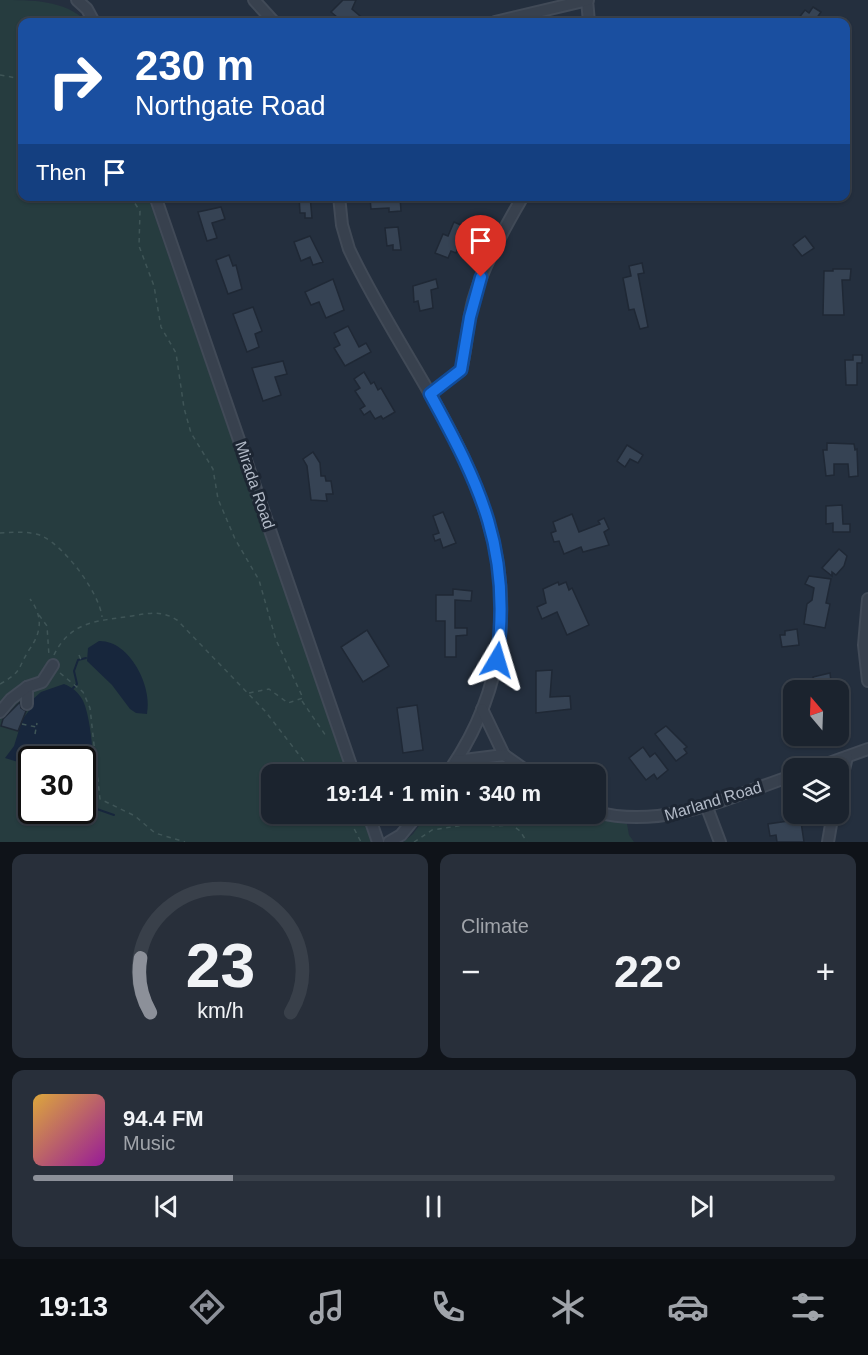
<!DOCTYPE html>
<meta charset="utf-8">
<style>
:root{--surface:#1b232e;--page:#282f3a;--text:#f1f3f6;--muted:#a0a4aa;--line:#39404a;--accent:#8c9099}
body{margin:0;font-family:Arial,sans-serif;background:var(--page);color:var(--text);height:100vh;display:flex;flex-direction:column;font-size:22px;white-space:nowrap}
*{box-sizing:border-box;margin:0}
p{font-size:20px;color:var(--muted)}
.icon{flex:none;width:33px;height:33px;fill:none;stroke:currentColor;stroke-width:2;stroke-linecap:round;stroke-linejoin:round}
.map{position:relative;height:842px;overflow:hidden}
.drawer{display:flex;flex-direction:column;gap:12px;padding:12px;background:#0f1319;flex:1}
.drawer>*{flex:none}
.guide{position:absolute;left:18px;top:18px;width:832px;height:183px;border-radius:12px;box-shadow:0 2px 4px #0004,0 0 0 2px var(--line);background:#1a4fa0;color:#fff;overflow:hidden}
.needle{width:39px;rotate:341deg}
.tools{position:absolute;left:783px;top:680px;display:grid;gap:12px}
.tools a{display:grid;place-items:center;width:66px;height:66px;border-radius:12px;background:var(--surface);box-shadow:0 2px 4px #0004,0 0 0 2px var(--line);font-size:30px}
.speed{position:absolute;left:18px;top:746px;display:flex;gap:12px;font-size:30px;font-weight:700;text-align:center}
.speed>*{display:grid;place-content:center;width:78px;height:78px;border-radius:50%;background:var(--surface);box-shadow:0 2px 4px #0004,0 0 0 2px var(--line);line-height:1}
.speed .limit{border:3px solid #111;border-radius:9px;background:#fff;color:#111}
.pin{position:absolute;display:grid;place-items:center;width:51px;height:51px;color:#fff;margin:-62px -26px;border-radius:50% 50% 50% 0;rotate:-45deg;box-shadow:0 0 6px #0007}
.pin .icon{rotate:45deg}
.me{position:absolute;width:66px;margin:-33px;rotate:7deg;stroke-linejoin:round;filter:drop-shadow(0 0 4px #0008)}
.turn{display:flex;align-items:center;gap:21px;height:126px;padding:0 18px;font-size:27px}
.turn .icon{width:78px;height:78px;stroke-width:2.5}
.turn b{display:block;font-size:42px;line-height:51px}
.then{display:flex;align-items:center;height:57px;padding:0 18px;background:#0003;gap:12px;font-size:22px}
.big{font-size:45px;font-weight:700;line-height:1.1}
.drawer .widget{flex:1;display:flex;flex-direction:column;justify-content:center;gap:9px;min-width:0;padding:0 21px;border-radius:12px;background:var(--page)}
.drawer .dial{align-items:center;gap:0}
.dial svg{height:156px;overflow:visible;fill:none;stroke:var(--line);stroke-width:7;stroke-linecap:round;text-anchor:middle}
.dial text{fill:var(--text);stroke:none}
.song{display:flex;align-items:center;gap:18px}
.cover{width:72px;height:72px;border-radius:9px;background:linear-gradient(135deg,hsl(40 70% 55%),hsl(300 70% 35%))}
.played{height:6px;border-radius:3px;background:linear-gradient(90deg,var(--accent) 25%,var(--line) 25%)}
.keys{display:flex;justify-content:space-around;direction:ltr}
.heat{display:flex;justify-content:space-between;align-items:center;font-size:33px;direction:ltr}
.drawer .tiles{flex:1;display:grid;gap:12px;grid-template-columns:1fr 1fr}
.widget:last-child{grid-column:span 2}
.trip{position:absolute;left:261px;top:764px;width:345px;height:60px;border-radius:12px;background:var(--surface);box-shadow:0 2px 4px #0004,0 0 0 2px var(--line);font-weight:700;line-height:60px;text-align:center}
.dock{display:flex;height:96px;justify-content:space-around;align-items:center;background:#0b0e12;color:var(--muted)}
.dock .icon{width:42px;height:42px}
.dock .active{color:var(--accent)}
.dock b{font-size:27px;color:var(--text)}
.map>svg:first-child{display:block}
.green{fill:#263c3f;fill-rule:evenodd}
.water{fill:#17263c}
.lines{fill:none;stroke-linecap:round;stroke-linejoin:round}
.stream{stroke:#17263c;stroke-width:2}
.building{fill:#364354;stroke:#1f2835;stroke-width:1.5}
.minor-casing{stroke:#414a57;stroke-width:14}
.path{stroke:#3f5557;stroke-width:1.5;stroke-dasharray:4.5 4.5;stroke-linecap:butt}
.minor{stroke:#38414e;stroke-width:10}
.route-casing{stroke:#114b97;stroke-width:15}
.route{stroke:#1a73e8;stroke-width:10}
.labels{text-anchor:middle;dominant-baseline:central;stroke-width:6;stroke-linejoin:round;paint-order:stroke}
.street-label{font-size:16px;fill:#b4bcc9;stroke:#1d2633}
</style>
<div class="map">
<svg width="868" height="842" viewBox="0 0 868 842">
<rect width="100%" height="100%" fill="#242f3e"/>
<g class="green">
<path d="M 0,0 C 33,0 64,0 86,21 L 22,22 L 22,196 L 148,197 L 348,774 L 272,774 L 272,813 L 362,813 L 372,842 L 0,842 ZM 32,759 L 82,759 L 82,810 L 32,810 Z"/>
<polygon points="493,762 503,764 524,774 457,774 474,765"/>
<polygon points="428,813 583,813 594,818 627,824 629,835 634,842 403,842 413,834"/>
</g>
<g class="water">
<path d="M 99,641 C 129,640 153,686 147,714 L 136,713 L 130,709 L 112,685 L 87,661 L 88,648 Z"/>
<path d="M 64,684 C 72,687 78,692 82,699 C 91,713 97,777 91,792 L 83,790 L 82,759 L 32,759 L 31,766 L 5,758 L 14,746 L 22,720 L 31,708 L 32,700 L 41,692 Z"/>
</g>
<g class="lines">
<g class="stream">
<polyline points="73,688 77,684 74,671 78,660 86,658"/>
<polyline points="89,792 91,807 114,815"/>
</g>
</g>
<g class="building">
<polygon points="343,0 356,0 352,9 367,22 343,22 331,12"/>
<polygon points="813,7 821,12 814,22 803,22 798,19 805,10 809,13"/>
<polygon points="299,196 310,196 312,218 305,218 305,213 300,213"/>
<polygon points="400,197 401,211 389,212 389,208 371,209 370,198"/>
<polygon points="221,207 225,219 212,223 217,238 207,241 198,212"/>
<polygon points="454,222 477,232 468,255 457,250 456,253 451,251 448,258 435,253 443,234 448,236"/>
<polygon points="398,227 401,250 393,250 393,245 387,246 385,228"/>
<polygon points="310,236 323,262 313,265 310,257 301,261 294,242"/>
<polygon points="805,236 814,248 802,256 793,245"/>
<polygon points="229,255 233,266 236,265 242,289 228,294 216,260"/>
<polygon points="642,263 644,273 638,274 648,327 640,329 634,309 629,310 623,278 631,276 629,266"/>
<polygon points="833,269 851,269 850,280 842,280 844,315 823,315 824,271 833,271"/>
<polygon points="333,279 344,310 326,318 319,302 311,305 305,292"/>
<polygon points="436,279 438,288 431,290 433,308 420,311 418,301 414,302 413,286"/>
<polygon points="253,307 262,331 255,334 259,347 247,352 233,314"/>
<polygon points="348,326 359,347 366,343 371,352 345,366 334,348 340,345 334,333"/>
<polygon points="853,355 862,355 862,363 857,363 857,385 846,385 845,360 853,360"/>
<polygon points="283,361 287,374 275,377 281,395 263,401 252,368"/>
<polygon points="364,372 371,384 374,382 378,390 381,388 395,412 383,419 381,416 375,419 370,411 364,415 360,409 365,406 355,391 360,388 354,379"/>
<polygon points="827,443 854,444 855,450 857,449 858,476 849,477 848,464 834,464 834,475 826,476 823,450 827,450"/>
<polygon points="627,445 643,455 638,463 630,459 625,467 617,461"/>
<polygon points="313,452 320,463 321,476 325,476 326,481 331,481 333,494 326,494 327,501 311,500 307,466 303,459"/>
<polygon points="842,505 843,524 850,524 850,532 833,532 833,523 826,524 826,506"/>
<polygon points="443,512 456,543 443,548 440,539 435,541 433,535 439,533 433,516"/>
<polygon points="572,514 579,532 600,524 598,521 604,518 609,529 604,532 609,545 583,552 581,547 564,554 559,541 554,542 551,533 556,531 553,522"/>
<polygon points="839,549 847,556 844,566 836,575 832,572 832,576 822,568"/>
<polygon points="809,576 831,579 826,603 830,604 825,628 804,624 807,604 812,600 814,588 805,584"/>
<polygon points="558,582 559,585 566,582 569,590 572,588 589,625 567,635 557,612 542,619 537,607 546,603 543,589"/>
<polygon points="453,589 472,591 471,601 455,600 455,628 467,628 467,635 456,636 456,657 445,657 445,621 436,621 436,595 453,595"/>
<polygon points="797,629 799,645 782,647 780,635 785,635 785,631"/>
<polygon points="367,630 389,666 363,682 341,647"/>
<polygon points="552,670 550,697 570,696 571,709 536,713 536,671"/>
<polygon points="830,673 832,690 816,690 813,677"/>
<polygon points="20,702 21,708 26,711 18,731 1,726 3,719"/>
<polygon points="417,705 423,750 403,753 397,708"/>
<polygon points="666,726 687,747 684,749 687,753 676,761 655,734"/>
<polygon points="643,747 650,757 655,753 668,770 657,779 654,774 646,780 629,758"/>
<polygon points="795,820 796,822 801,822 804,842 777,842 776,835 770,836 768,824"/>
</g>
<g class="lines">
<g class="minor-casing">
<g id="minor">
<polyline points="77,0 87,9 94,22"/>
<polyline points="254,0 274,22"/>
<polyline points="587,0 589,22"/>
<polyline points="495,22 588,0"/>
<polyline points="155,196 354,774"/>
<path d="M 339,196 L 342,225 L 349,249 C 409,377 519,493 499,645 C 493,691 474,736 447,774"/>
<path d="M 430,394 L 461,370 C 467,348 467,324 473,301 C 484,263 504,230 523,196"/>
<polyline points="868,599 864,645 868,681"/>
<polyline points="27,687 27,704"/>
<polyline points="482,709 504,755"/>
<polyline points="0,712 11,699 27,687 42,682 53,665"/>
<polyline points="504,755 531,774"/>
<polyline points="456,761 504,755"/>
<polyline points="815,768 868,749"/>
<polyline points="838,795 847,757"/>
<polyline points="706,805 720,842"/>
<path d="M 596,812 C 664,830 730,797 794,775"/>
<polyline points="368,813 378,842"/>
<polyline points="389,842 401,835 419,813"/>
<polyline points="828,842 833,813"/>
</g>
</g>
<g class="path">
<polyline points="0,75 22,79"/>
<polyline points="130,196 140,211 139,246 154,286 161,327 176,353 184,408 191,433 213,469 218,499 235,539 259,580 276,640 303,698 288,703 269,689 249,693"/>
<path d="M 0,533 C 13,532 30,531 42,536 C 65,547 99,592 102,617"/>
<polyline points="39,615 47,626 49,656"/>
<path d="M 54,655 C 71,620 99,621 132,616 C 150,613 161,610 177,620 L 265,711 L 314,774"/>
<polyline points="79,655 82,662"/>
<polyline points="60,673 83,692 90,708 100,799 135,816 155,833 185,842"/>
<path d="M 0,684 C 23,671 17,669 29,650 C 42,632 43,616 30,599"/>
<polyline points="302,701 326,736"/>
<polyline points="22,724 36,727"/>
<polyline points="35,734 37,723"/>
<polyline points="346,813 361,842"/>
<polyline points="414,842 432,830 484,822 493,826 512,825 520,831 527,842"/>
</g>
<use href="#minor" class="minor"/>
</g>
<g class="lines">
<g class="route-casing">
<path id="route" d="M 481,277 L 470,317 L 461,370 L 430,394 C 481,487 512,551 497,660"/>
</g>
<use href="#route" class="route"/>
</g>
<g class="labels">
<g class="street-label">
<text transform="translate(255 485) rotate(71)">Mirada Road</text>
<text transform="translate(713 801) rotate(-17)">Marland Road</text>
</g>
</g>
</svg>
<div class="tools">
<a><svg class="needle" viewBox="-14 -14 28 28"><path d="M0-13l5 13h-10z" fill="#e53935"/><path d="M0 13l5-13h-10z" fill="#a0a4aa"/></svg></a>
<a><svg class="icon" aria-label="layers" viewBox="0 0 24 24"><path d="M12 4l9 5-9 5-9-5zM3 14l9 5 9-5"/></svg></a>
</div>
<div class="speed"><div class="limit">30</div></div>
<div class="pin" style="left:481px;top:277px;background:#d93025"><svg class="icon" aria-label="arrive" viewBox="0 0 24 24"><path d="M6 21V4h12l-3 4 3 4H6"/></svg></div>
<svg class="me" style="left:497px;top:660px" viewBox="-20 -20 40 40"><path d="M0-17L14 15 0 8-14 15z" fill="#1a73e8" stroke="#fff" stroke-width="4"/></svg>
<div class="trip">19:14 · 1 min · 340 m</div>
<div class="guide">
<div class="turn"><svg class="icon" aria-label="right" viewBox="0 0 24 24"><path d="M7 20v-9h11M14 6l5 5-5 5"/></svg><div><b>230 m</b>Northgate Road</div></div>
<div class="then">Then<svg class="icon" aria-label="arrive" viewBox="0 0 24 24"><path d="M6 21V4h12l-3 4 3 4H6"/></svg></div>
</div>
</div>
<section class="drawer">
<div class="tiles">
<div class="widget dial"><svg viewBox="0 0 100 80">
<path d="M14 69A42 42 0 1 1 86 69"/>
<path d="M14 69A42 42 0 0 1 9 41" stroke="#8c9099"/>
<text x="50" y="56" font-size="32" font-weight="700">23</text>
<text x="50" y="72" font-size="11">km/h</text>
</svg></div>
<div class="widget"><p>Climate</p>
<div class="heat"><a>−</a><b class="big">22°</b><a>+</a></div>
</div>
<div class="widget">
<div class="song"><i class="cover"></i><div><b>94.4 FM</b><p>Music</p></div></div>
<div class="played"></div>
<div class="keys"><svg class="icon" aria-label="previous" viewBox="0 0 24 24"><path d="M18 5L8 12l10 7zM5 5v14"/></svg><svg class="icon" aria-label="pause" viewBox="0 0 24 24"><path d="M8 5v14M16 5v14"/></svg><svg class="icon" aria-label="next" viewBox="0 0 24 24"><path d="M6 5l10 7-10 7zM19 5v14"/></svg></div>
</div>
</div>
</section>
<nav class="dock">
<b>19:13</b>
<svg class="icon active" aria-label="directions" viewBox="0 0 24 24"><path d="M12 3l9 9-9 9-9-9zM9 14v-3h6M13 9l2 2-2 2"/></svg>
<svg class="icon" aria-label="music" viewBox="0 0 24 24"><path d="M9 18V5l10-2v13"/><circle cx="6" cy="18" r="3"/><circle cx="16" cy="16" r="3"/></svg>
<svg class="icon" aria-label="phone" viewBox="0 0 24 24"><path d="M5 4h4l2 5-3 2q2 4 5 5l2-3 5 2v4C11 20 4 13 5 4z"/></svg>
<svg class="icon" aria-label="climate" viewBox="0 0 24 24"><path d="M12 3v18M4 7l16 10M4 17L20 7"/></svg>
<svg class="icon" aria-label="car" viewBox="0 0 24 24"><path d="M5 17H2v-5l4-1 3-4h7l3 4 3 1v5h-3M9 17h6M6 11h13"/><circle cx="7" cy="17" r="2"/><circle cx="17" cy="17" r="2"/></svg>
<svg class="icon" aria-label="filters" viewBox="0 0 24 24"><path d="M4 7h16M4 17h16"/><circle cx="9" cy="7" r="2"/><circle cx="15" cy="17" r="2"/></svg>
</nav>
